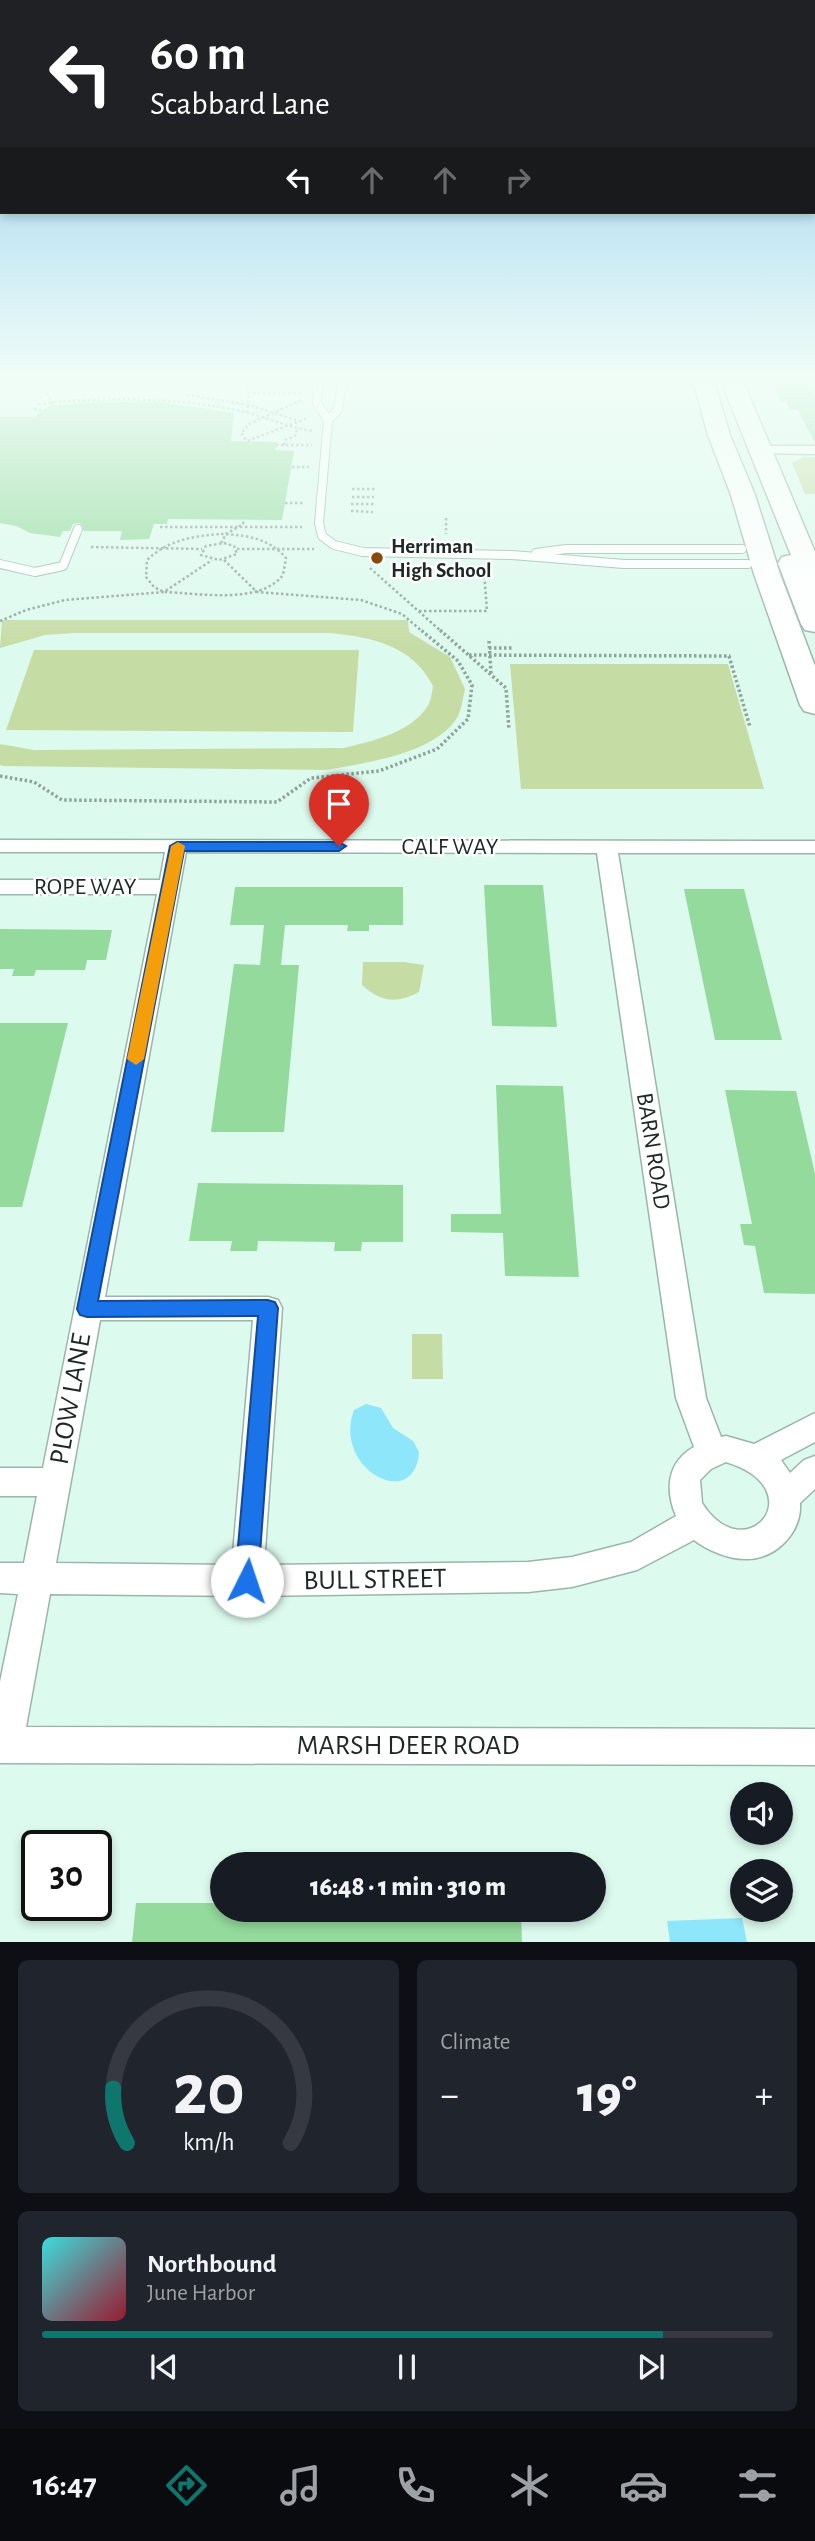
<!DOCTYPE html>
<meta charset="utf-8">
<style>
:root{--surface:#171b24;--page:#20242c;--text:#f1f3f6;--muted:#9ea1a6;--line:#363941;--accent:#0f766e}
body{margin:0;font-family:"Alegreya Sans",sans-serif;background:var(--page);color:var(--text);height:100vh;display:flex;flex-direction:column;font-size:26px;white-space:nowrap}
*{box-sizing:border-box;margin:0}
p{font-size:23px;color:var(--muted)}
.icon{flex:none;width:38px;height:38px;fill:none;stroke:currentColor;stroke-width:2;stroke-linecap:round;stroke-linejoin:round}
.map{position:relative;height:1942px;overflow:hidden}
.drawer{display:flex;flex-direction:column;gap:18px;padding:18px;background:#0d0f14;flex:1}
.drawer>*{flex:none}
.banner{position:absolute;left:0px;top:0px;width:816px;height:214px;box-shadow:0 4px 10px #0003;background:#202124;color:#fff;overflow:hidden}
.controls{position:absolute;left:730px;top:1782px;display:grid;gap:14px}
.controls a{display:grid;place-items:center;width:63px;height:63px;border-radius:50%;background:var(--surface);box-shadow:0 4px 10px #0003;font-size:35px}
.speed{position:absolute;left:21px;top:1830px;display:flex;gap:14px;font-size:35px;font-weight:700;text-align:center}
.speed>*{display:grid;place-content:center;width:91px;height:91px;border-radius:50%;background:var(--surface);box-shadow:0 4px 10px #0003;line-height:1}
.speed .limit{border:4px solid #111;border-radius:10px;background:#fff;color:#111}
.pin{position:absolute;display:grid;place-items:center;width:60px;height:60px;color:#fff;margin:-72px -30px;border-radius:50% 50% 50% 0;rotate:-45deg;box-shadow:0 0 7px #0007}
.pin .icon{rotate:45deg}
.me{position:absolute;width:77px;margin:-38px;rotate:4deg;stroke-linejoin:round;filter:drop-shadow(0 0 5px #0008)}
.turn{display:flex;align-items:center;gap:24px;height:147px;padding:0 35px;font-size:32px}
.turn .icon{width:91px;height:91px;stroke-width:2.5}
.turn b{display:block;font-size:49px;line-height:60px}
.lanes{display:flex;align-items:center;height:66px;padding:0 35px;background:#0003;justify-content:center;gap:35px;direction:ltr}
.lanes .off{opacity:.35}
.big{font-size:52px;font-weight:800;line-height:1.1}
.drawer .card{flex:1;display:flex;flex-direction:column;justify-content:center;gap:10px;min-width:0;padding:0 24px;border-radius:10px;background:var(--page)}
.drawer .dial{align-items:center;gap:0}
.dial svg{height:182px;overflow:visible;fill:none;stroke:var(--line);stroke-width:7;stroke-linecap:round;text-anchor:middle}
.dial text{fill:var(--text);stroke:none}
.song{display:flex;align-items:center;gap:21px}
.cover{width:84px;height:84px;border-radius:10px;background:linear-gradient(135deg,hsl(180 70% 55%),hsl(350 70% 35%))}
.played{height:7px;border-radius:4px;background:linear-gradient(90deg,var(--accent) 85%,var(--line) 85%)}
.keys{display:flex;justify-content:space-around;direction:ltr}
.heat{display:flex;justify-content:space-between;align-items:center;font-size:38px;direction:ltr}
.drawer .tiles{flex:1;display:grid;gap:18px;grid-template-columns:1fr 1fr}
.card:last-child{grid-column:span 2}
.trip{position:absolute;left:210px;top:1852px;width:396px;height:70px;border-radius:35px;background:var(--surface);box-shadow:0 4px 10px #0003;font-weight:800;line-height:70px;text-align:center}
.menu{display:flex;height:112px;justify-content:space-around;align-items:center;background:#090b0e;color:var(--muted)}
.menu .icon{width:49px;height:49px}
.menu .current{color:var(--accent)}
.menu b{font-size:32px;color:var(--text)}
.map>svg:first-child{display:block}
.green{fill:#c6dca5}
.water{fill:#8ee6fa}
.building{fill:#93da9c}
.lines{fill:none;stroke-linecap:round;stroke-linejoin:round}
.lane-casing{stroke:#9ab6ab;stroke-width:10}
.street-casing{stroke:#9ab6ab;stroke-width:3}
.primary-casing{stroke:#9ab6ab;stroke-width:3}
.path-far1{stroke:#8ea39a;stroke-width:2.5;stroke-dasharray:2.5 2.5;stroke-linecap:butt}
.path{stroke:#8ea39a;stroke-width:3.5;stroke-dasharray:2.5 2.5;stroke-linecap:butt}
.lane{stroke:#fff;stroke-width:8}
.street{fill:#fff;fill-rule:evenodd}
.primary{fill:#fff;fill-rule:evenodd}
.route{fill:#1a73e8;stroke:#114b97;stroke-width:2}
.slow{fill:#f59e0b}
.poi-dot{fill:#874b09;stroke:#fff;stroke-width:2.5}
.labels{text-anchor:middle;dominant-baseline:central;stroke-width:5;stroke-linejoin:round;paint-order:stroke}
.far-poi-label{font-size:21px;font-weight:bold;fill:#1e2824;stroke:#fff;text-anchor:start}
.street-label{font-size:24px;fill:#1e2824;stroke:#fff}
.near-street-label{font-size:28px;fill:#1e2824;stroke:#fff}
</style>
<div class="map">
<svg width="815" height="1943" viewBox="0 0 815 1943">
<rect width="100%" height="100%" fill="#ddfaee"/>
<g class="green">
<polygon points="803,457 815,457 815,494 805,494 792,463"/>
<path d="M 2,620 L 408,620 L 409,632 L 450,657 L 465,689 C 463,697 462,708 458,716 C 437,754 364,763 326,770 L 4,766 L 0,765 L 0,744 L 34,750 L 344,748 C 372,741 410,733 427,707 C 431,702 432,692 433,686 C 412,645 372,637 329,633 L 74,633 L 45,635 L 0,648 Z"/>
<polygon points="34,650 359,650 353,732 6,730"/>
<polygon points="510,664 728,664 764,789 521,789"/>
<path d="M 363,962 L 404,962 L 424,965 L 419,992 C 396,1004 381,1002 362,985 Z"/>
<polygon points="412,1334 442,1334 443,1379 412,1379"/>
</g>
<g class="water">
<path d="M 366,1404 L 381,1408 L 393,1428 L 413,1441 L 419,1452 C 415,1513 332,1469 354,1410 Z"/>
<polygon points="742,1918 747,1942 670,1942 667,1921"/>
</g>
<g class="building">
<polygon points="772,381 808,381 815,395 815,443 798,410 790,410 786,401 781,401"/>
<polygon points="94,402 158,402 234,413 231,441 277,442 275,450 294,451 282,520 168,519 167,524 154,524 149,539 120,540 122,531 84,531 80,523 73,524 70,531 63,531 60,537 30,533 16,526 0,523 0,417 34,417 49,406"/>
<polygon points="484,885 543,885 557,1027 492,1026"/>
<polygon points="235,887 403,887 403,925 369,925 369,931 347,931 348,925 285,925 281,965 299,965 284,1132 211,1132 234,964 260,965 264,925 230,925"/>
<polygon points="684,889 744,889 782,1040 715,1040"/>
<polygon points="0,929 112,930 106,960 87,960 85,970 36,970 34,976 12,976 14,969 0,969"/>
<polygon points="0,1023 68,1023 22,1207 0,1207"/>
<polygon points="496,1085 563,1086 579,1277 505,1276 503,1233 451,1232 451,1214 501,1214"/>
<polygon points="725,1090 796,1091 815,1174 815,1294 764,1293 755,1246 744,1245 740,1224 752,1224"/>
<polygon points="198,1183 403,1185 403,1242 362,1242 361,1251 334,1251 335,1242 258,1241 257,1251 230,1251 232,1241 189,1241"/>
<polygon points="136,1903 222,1903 222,1909 521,1909 522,1943 132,1943"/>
</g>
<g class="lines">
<g class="lane-casing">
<g id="lane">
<polyline points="319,381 317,403 328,420 319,523 322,536 334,545 363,552 512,555 624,564 748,564"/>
<polyline points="328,420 338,410 342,381"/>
<polyline points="536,553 566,549 742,549"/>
<polyline points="0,564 35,572 63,566 78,529"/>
</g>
</g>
<g class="street-casing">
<g id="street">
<polygon points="761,446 815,446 815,454 756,453 756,447"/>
<path d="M 0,840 L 815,841 L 815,853 L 618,853 L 706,1398 L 721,1437 L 726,1436 L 754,1444 L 815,1413 L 815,1442 L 781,1460 L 790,1473 L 804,1460 L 815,1456 L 815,1489 L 800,1503 C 802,1533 775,1560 745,1559 C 728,1559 707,1550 694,1540 L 637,1570 L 572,1587 L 528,1592 L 247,1596 L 50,1594 L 26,1727 L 815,1729 L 815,1765 L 0,1763 L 0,1682 L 18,1594 L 0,1593 L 0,1563 L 24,1563 L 37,1496 L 0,1496 L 0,1468 L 43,1468 L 157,894 L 0,894 L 0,880 L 160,880 L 165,852 L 0,852 ZM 186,852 L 597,853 L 676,1398 L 694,1447 C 667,1462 665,1490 676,1516 L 631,1542 L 572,1557 L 528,1562 L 264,1565 L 282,1308 L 278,1300 L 268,1297 L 105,1297 ZM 100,1320 L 253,1320 L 232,1565 L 56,1563 ZM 726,1462 C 815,1489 746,1572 702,1503 L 700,1480 L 711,1469 Z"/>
</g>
</g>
<g class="primary-casing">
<g id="primary">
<polygon points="693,381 714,381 730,435 755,495 780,574 815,666 815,714 804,711 800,705 754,574 731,495 708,435"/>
<polygon points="721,381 743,381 815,552 815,632 805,630 801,624 778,563 782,557 791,555"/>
</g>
</g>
<g class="path-far1">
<polyline points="246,381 249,397 247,412"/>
<polyline points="47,393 53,406"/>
<polyline points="248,393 303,393"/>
<polyline points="187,395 249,405 299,421"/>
<polyline points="301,400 249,424 241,433 247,441 308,418"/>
<path d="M 38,404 C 104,397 170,397 236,410 C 262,415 286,427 313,431"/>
<polyline points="34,409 42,410"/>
<polyline points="276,445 312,445"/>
<polyline points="284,445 285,440 295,436 297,430"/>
<polyline points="292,467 309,467"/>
<polyline points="352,489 375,489"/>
<polyline points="352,497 374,497"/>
<polyline points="285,503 304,503"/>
<polyline points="351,504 374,504"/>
<polyline points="351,511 373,512"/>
<polyline points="446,518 446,534"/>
<polyline points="160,527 302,527"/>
<path d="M 221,534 C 246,535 269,538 286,558 L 283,575 C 260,605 198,593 164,592 L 154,587 L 146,577 L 147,560 C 168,540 193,536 221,534 Z"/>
<polyline points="221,543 226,534 243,524 244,520"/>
<polygon points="224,543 234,546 237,554 219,560 201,555 206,546"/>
<polyline points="91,547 202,549"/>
<polyline points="237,549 314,549"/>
<polyline points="224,560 257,592 361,600 402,614 423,632"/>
<polyline points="370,568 442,632"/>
<polyline points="419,611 487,611 484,572"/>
<polyline points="0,621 26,610 65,600 164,592 212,560"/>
</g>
<g class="path">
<polyline points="440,630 506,688 509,730"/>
<polyline points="489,641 491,674"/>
<polyline points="489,648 513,648"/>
<polyline points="469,655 729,656 750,727"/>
<polyline points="0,776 34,782 62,800 277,802 311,778 379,771 437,749 468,719 472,685 458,661 421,630"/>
</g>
<use href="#lane" class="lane"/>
<use href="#street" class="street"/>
<use href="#primary" class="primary"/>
</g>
<linearGradient id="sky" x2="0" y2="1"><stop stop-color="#84c8ef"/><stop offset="0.58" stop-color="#f0fdf7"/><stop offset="1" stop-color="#f0fdf7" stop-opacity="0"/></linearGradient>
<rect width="815" height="653" fill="url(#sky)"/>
<polygon class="route" points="177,842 339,842 346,846 339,851 184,851 98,1301 268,1300 275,1302 278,1308 258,1581 255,1589 247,1592 239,1589 235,1581 258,1316 87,1317 80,1315 77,1309 170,846"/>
<polygon class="slow" points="178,842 185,846 144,1059 136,1065 127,1059 171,846"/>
<circle class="poi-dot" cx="377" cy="558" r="7"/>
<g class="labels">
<g class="far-poi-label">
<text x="391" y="546">Herriman<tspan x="391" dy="24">High School</tspan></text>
</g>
<g class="street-label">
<text x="450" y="847">CALF WAY</text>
<text x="85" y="887">ROPE WAY</text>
<text transform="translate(653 1151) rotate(81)">BARN ROAD</text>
</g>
<g class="near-street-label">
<text transform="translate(71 1399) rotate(-80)">PLOW LANE</text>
<text transform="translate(375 1580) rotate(-1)">BULL STREET</text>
<text x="408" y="1746">MARSH DEER ROAD</text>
</g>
</g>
</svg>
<div class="controls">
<a><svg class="icon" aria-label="sound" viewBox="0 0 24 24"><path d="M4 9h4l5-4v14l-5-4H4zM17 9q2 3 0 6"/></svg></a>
<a><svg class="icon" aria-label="layers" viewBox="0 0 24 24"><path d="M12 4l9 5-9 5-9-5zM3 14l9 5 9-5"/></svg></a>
</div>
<div class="speed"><div class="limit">30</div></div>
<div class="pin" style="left:339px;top:846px;background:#d93025"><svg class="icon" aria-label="arrive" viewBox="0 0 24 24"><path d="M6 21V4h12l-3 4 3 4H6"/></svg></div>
<svg class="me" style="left:247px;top:1581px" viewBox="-20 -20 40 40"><circle r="19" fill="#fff"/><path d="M0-13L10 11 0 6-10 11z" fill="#1a73e8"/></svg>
<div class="trip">16:48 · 1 min · 310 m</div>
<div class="banner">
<div class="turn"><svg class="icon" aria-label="left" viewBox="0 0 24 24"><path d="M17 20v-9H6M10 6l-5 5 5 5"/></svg><div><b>60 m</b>Scabbard Lane</div></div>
<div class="lanes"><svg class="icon" aria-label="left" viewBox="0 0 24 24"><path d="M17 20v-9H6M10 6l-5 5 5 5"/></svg><svg class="icon off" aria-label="ahead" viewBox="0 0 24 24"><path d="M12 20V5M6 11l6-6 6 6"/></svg><svg class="icon off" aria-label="ahead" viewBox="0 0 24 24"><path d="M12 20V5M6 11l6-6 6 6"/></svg><svg class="icon off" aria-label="right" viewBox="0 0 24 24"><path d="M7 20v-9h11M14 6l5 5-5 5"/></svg></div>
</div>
</div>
<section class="drawer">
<div class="tiles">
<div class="card dial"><svg viewBox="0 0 100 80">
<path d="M14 69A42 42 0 1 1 86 69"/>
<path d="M14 69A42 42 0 0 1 8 45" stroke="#0f766e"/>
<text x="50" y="56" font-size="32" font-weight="700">20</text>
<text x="50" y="72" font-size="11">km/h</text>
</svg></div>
<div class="card"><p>Climate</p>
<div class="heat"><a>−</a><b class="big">19°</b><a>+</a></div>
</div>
<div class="card">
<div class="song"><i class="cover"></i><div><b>Northbound</b><p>June Harbor</p></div></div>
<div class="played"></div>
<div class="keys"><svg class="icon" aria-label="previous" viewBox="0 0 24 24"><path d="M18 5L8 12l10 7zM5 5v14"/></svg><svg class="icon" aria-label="pause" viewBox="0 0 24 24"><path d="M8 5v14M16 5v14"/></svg><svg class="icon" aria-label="next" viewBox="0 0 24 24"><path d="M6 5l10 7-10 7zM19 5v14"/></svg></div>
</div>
</div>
</section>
<nav class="menu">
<b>16:47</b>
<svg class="icon current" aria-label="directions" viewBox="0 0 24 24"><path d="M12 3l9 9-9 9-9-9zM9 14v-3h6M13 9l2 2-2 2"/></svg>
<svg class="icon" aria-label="music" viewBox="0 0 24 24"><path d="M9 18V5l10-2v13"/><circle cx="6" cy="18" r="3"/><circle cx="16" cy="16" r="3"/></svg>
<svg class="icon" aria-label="phone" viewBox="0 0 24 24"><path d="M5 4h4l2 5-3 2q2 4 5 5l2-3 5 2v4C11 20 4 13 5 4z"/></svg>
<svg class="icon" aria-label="climate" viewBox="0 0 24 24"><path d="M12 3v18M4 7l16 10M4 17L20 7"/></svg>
<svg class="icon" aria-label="car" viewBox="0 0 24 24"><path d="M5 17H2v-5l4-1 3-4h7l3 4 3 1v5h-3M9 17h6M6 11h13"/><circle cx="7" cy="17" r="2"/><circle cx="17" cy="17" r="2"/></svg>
<svg class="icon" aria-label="filters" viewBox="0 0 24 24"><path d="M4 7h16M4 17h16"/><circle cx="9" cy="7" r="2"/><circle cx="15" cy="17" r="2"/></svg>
</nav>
